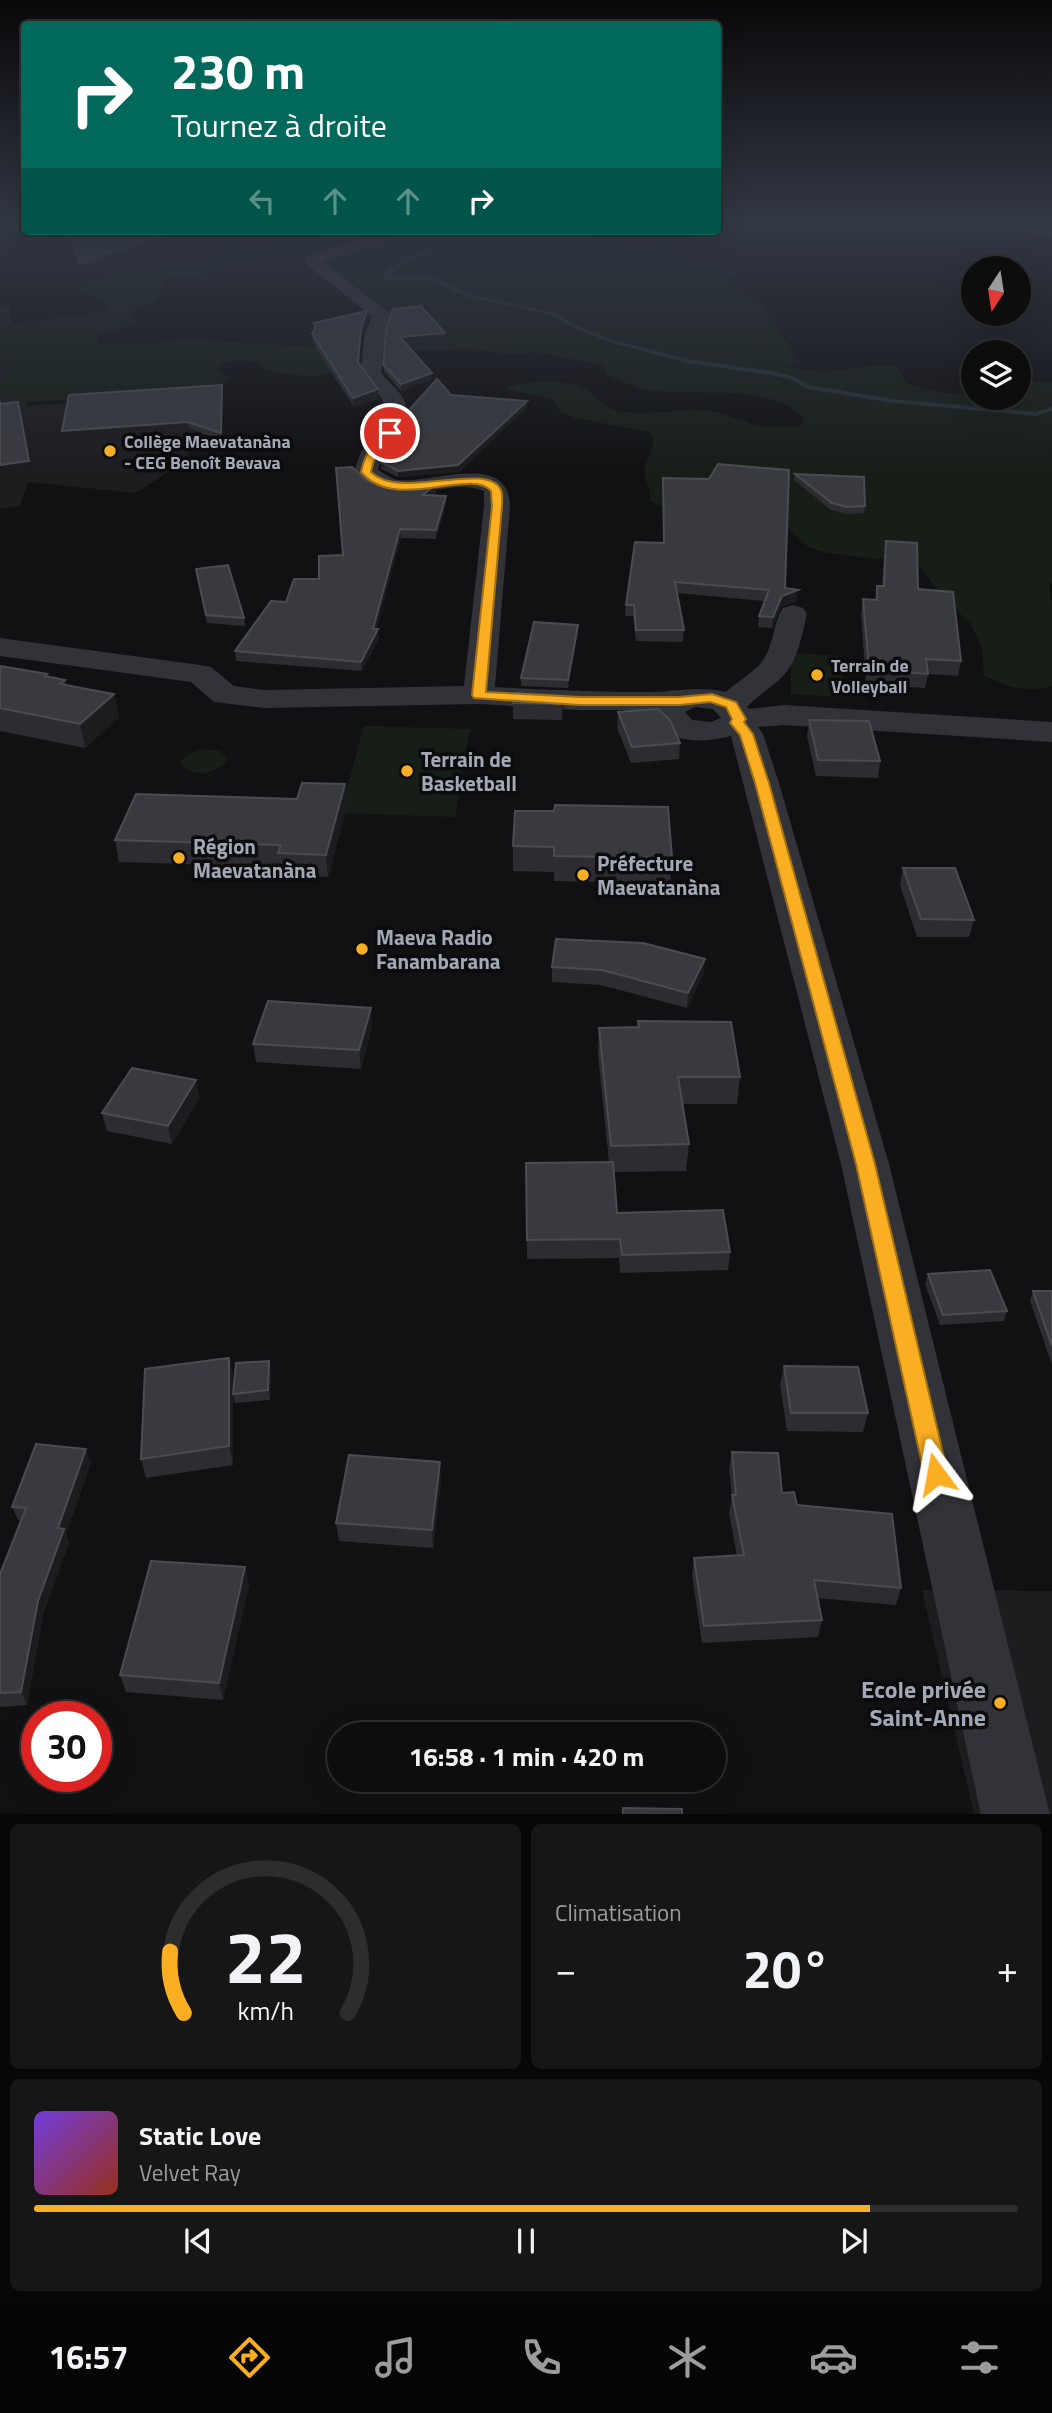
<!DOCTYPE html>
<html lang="fr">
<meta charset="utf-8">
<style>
:root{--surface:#0d0d0e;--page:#161617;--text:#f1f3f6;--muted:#9a9c9e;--line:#2d2d2e;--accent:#faae22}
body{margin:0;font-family:"Titillium Web",sans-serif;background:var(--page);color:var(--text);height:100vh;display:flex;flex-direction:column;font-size:26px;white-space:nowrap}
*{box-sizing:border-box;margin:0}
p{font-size:23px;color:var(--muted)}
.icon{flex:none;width:38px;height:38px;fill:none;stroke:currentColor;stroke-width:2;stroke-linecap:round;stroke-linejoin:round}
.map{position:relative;height:1814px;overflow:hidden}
.drawer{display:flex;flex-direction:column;gap:10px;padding:10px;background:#070708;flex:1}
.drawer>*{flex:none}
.banner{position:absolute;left:21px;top:21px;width:700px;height:214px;border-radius:7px;box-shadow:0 7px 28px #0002,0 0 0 2px var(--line);background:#00695c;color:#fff;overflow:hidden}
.needle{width:46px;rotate:192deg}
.buttons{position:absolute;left:961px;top:256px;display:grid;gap:14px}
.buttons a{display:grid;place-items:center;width:70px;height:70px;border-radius:50%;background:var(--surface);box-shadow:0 7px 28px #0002,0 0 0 2px var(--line);font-size:35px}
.speed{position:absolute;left:21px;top:1701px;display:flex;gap:14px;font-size:35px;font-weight:700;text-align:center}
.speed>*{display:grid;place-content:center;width:91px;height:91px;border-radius:50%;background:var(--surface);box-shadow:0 7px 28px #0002,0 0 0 2px var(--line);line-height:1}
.speed .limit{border:10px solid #d22;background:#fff;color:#111}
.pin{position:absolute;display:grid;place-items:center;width:60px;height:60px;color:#fff;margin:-30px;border:4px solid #fff;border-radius:50%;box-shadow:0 2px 7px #0007}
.me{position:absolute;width:77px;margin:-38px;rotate:347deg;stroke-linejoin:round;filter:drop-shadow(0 0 5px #0008)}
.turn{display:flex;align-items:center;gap:24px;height:147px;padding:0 35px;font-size:32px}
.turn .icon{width:91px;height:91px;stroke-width:2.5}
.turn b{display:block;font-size:49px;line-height:60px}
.lanes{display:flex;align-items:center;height:66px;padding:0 35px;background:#0003;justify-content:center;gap:35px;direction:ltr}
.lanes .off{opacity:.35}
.big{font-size:52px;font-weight:700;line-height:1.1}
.drawer .widget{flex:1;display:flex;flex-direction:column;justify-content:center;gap:10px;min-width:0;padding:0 24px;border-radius:10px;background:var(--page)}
.drawer .dial{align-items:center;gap:0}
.dial svg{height:182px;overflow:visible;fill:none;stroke:var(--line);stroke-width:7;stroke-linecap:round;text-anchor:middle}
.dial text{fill:var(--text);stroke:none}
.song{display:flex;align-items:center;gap:21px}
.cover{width:84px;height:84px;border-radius:10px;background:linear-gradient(135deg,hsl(260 70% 55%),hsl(10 70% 35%))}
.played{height:7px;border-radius:4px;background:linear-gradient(90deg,var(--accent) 85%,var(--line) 85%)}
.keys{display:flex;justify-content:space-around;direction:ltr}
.heat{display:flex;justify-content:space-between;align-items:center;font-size:38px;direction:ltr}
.drawer .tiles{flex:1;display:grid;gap:10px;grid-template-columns:1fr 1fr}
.widget:last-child{grid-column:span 2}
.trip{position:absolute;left:327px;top:1722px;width:399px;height:70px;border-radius:35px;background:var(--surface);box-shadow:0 7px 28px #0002,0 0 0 2px var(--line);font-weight:700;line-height:70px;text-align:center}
.dock{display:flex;height:112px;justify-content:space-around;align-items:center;background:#050506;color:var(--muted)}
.dock .icon{width:49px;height:49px}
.dock .on{color:var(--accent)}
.dock b{font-size:32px;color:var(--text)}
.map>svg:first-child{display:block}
.built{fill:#1d1d20}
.green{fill:#171e18}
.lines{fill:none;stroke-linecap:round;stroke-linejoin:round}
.stream{fill:#273037;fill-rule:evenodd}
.minor{fill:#323338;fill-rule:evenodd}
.wall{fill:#2d2d31}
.shaded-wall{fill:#1c1c1f}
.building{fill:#393a3f;stroke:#4a4c51;stroke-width:2}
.route{fill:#faae22;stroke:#a27116;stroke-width:2}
.poi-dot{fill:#faae22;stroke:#0c0c0e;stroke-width:2.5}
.labels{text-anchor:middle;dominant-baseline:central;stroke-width:7;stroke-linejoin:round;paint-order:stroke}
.far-poi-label{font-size:18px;font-weight:bold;fill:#a2a8b4;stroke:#0c0c0e;text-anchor:start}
.poi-label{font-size:21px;font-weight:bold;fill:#a2a8b4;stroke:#0c0c0e;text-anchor:start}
.near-poi-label{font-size:24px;font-weight:bold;fill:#a2a8b4;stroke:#0c0c0e;text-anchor:end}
</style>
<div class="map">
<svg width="1052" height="1815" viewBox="0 0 1052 1815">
<rect width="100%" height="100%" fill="#111113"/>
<g class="built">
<polygon points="9,305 26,406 216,392 212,432 168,472 136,493 28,482 20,506 0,509 0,306"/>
<polygon points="922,1590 1052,1591 1052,1814 974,1814"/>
</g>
<g class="green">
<path d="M 328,231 L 587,231 L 598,242 L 667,251 L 741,273 L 727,278 L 765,309 L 800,363 L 784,367 L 827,372 L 876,365 L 896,366 L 909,385 L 945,393 L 973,395 L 973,397 L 1018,397 L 1020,385 L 1030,381 L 1052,381 L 1052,583 L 1049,585 L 1052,606 L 1052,686 C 1026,694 1007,687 984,675 L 982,649 L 971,624 L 941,595 L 918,563 L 898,555 L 879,559 L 828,553 L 808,547 L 788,528 L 770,521 L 666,508 L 650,501 C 652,490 645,482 645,472 C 645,455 660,448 649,432 L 575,418 L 562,413 L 551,399 L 505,389 C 526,379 561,379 583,388 C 597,394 602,408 619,411 C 649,417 679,407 710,411 C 727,413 743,423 761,426 C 773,428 786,427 798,426 L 804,419 C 774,382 693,397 649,390 C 633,388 619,380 604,373 L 606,366 L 535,352 L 511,355 L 479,349 L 371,351 L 374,330 L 358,300 L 337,280 L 314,275 L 324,255 L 319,251 L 276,253 L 259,260 L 232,264 L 204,275 L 173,277 L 165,282 L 156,299 L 131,312 L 137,322 L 133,327 L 101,333 L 97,339 L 100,343 L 150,345 L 183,339 L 327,348 L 341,371 C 315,379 287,376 261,368 L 258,362 C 242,360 229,359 216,368 L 229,379 L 222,385 L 127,398 L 23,402 L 0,397 L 0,383 L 6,371 L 0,363 L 0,325 L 95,313 L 109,307 L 101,298 L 79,292 L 87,283 L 118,272 L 201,263 L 236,249 L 310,243 L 320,239 Z"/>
<polygon points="791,653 842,656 844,697 791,694"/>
<polygon points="364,726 470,729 455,817 340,813"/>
<path d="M 201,749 L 220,751 L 228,759 C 219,774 190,780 181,762 L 184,757 Z"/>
</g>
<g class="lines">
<polygon class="stream" points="476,231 488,231 444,239 438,243 433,251 400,266 388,276 434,277 472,295 556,313 576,325 613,340 688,359 778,372 794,377 809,385 893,399 1036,412 1052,407 1052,411 1036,416 893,403 807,389 790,379 777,376 688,363 609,342 572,327 552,315 468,297 431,280 383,280 380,278 396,264 429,249 434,241 441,237"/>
<g class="minor">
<polygon points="1036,227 1052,228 1052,238 1030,235 1028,232"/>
<path d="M 389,231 L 410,231 L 387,243 L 322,262 L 391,314 L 384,337 L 381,372 C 387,382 397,388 403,398 C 418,425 385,443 378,470 C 385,474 390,478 398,480 C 430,484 509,450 510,506 L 495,687 C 546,690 596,692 646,692 C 674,692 699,685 726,692 C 736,683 753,672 760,664 C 774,649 772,624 783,608 L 793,605 L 803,608 L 807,614 C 802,634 798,662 782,677 C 771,688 758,695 747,707 L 749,709 L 784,705 L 1052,722 L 1052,742 L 784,725 L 758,727 L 763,734 L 779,783 L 889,1164 L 1050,1815 L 981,1815 L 841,1164 L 731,736 C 704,743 660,746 654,710 L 580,710 L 479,704 L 264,708 L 214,702 L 191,682 L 0,656 L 0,638 L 200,665 L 211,667 L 234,686 L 264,690 L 464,686 L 484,506 L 484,491 C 446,474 386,519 354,472 L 361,452 L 382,425 L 385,414 L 382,399 L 361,372 L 364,337 L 372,316 L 306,264 L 308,255 ZM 695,707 L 713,709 L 721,718 L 711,722 L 692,720 L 685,712 Z"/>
</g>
</g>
<g class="wall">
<polygon points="368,320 361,337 359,364 378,399 354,407 313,343 312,333"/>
<polygon points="386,332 445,339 405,343 432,373 432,379 401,391 384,371"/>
<polygon points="222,385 223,391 221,440 189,428 63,437"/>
<polygon points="451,395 527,407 459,472 398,477 381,469 381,462"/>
<polygon points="795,474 865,506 864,513 846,514 831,510 794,480"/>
<polygon points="663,478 785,588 796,601 781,607 772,628 758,627 759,616 764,601 677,593 684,630 683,642 636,641 633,616 625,616 626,605 663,543"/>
<polygon points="366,480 381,486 399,488 436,484 436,492 433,496 446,505 436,539 401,538 376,629 379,638 362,671 236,661 235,651 319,579 343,555"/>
<polygon points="886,541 918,589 961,661 958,676 928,674 925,688 866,684 861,613 863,599 875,600 877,586 882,586 884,554"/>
<polygon points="197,576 244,618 245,626 207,623"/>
<polygon points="578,632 568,688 521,686 521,678"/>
<polygon points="0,666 47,674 47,676 65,680 66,685 114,694 119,717 85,748 0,731"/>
<polygon points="564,696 563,712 562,720 513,719 513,703"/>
<polygon points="618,712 680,743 679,759 631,763 617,728"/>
<polygon points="809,720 880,761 878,778 816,776 807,736"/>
<polygon points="345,784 347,805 328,877 281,875 280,867 119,862 115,840 297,799"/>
<polygon points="554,811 672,858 670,883 554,881 554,872 513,871 513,846"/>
<polygon points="903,868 974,920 969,937 917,937 900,885"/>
<polygon points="552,967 704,973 687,1008 601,985 552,982"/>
<polygon points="638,1021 740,1077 737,1104 682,1104 689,1144 686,1171 614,1172 617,1213 730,1252 728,1270 620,1273 619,1258 527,1259 526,1163 609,1162 598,1054 599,1028 638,1027"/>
<polygon points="372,1026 361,1069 256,1062 253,1044"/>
<polygon points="196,1080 199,1098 172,1144 107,1131 102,1113"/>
<polygon points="928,1274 1007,1311 1004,1321 940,1325 925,1284"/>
<polygon points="1033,1291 1052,1291 1052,1365 1030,1301"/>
<polygon points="229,1358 233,1376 233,1465 146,1478 141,1459"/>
<polygon points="269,1361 271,1370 270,1400 235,1403 233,1394"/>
<polygon points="784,1366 868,1413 863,1432 787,1431 780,1385"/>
<polygon points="732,1452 901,1588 896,1605 817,1598 822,1620 818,1637 702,1643 692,1575 694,1558 737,1556 729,1513 732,1497 729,1469"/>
<polygon points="91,1462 66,1534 69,1543 43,1614 27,1705 0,1707 0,1574 21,1521 18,1520 12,1507"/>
<polygon points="441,1480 433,1548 339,1541 336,1523"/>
<polygon points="245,1567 249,1585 223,1700 126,1692 120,1675"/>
</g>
<g class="shaded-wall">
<polygon points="174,231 184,231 184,233 81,268 80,263"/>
<polygon points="367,311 368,320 361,337 358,372 358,362 361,328"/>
<polygon points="445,333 445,339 400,343 400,337"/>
<polygon points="432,373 432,379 401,391 401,384"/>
<polygon points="222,385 223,391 221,440 221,433"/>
<polygon points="378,389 378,399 354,407 353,398"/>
<polygon points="527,401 527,407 459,472 398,477 398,471"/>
<polygon points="19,409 31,468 0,472 0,465"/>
<polygon points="188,422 189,428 63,437 62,431"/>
<polygon points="436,484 436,492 424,504 423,495"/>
<polygon points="446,496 446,505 436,539 436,530"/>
<polygon points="400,529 401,538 374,637 378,629 379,638 362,671 361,662 373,629"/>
<polygon points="798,590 796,601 781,607 772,628 773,617 782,596"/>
<polygon points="578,625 578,632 568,688 568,680"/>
<polygon points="114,694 119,717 85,748 80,724"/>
<polygon points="564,696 563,712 562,720 562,704"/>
<polygon points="345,784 347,805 328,877 326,855"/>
<polygon points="705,959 704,973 687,1008 688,993"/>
<polygon points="371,1008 372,1026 361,1069 359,1050"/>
<polygon points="196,1080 199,1098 172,1144 168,1126"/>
<polygon points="229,1358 233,1376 233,1465 229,1446"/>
<polygon points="269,1361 271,1370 270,1400 268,1390"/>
<polygon points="86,1449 91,1462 66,1534 69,1543 43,1614 27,1705 21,1692 38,1601 58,1528"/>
<polygon points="440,1462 441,1480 433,1548 432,1530"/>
<polygon points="245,1567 249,1585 223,1700 219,1683"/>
</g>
<g class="building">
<polygon points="77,231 174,231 80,263 71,237"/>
<polygon points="421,306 445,333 400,337 432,373 401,384 383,365 386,332 393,309"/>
<polygon points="367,311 361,328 358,362 378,389 353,398 312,333 315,329 314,323"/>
<polygon points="437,379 451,395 527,401 458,465 398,471 381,462 405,420 409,410"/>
<polygon points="222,385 221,433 188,422 62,431 69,395"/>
<polygon points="0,401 0,404 18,402 29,461 0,465"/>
<polygon points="718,464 789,470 785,588 798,590 782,596 773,617 759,616 769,590 675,582 684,630 636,630 634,605 626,605 635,542 664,543 663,478 709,479"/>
<polygon points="352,467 366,480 381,486 399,488 436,484 423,495 446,496 436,530 400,529 373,629 378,629 361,662 235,651 271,601 286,602 294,579 319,579 319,556 343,555 336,468"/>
<polygon points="795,474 864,477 865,506 847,507 832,503"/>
<polygon points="886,541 917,543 918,589 953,592 961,661 926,659 928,674 869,669 863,599 877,600 877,586 884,586"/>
<polygon points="228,565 244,618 206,615 196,569"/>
<polygon points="534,622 578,625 568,680 521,678"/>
<polygon points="0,666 47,674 45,676 65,680 60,684 114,694 80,724 0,708"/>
<polygon points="516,693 564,696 562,704 513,703"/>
<polygon points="658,709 670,720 680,743 632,747 618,712"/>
<polygon points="809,720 869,721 880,761 818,760"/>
<polygon points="302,783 345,784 326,855 278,853 281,845 115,840 136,794 297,799"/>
<polygon points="555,805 668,807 672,858 554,856 554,847 513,846 515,811 554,811"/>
<polygon points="903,868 955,868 974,920 921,919"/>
<polygon points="556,939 643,943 705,959 688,993 602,970 552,967"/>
<polygon points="268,1001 371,1008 359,1050 253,1044"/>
<polygon points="638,1021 731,1022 740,1077 678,1077 689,1144 611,1146 599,1028 639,1027"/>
<polygon points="132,1068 196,1080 168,1126 102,1113"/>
<polygon points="613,1162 617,1213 723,1210 730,1252 622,1255 620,1239 527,1240 526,1163"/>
<polygon points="990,1270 1007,1311 943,1315 928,1274"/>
<polygon points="1033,1291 1052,1291 1052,1346"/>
<polygon points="229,1358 229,1446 141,1459 145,1369"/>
<polygon points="269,1361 268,1390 233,1394 236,1363"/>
<polygon points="784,1366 858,1367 868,1413 791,1413"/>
<polygon points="36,1444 86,1449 58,1528 64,1529 38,1601 21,1692 0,1693 0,1574 26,1508 12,1507"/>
<polygon points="732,1452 778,1453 782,1493 794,1492 797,1505 892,1514 901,1588 814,1580 822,1620 704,1626 694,1558 744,1555 732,1495 736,1495"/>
<polygon points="349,1455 440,1462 432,1530 336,1523"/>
<polygon points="151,1561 245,1567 219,1683 120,1675"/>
<polygon points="623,1808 682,1809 682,1815 623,1815"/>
</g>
<linearGradient id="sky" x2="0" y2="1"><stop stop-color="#09090a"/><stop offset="0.47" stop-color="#323844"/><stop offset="1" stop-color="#323844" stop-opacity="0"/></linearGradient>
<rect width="1052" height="475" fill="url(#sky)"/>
<path class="route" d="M 390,430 L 395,433 C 383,446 374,454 371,472 C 400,501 487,460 501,490 C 503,494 502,501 502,506 L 486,692 L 580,697 L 679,697 L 712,694 L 736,702 L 746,719 L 744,722 L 753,734 L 769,783 L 875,1164 L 948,1474 L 944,1482 L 936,1485 L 928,1482 L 924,1474 L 856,1164 L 755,783 L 740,735 L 730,723 L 732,719 L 726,707 L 710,702 L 679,705 L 580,705 L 474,698 L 472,695 L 492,506 L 491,491 C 471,467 395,513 361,472 C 365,454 374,438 390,430 Z"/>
<g class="poi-dot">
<circle cx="110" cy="451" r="7"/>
<circle cx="817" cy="675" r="7"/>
<circle cx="407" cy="771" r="7"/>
<circle cx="179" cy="858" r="7"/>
<circle cx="583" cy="875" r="7"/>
<circle cx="362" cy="949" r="7"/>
<circle cx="1000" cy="1703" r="7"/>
</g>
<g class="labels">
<g class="far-poi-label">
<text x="124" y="441">Collège Maevatanàna<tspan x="124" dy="21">- CEG Benoît Bevava</tspan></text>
<text x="831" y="665">Terrain de<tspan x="831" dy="21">Volleyball</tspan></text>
</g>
<g class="poi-label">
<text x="421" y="759">Terrain de<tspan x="421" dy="24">Basketball</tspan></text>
<text x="193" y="846">Région<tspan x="193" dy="24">Maevatanàna</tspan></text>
<text x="597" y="863">Préfecture<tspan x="597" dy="24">Maevatanàna</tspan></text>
<text x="376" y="937">Maeva Radio<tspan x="376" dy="24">Fanambarana</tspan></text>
</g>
<g class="near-poi-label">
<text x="986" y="1689">Ecole privée<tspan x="986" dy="28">Saint-Anne</tspan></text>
</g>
</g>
</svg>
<div class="buttons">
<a><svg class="needle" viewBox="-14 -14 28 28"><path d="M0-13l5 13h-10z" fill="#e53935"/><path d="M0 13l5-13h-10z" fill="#9a9c9e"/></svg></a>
<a><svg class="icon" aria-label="layers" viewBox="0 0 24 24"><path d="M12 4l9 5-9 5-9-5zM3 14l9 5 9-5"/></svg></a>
</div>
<div class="speed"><div class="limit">30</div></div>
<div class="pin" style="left:390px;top:433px;background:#d93025"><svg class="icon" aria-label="arrive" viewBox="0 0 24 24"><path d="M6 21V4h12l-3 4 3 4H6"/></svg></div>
<svg class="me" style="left:936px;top:1474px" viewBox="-20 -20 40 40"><path d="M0-17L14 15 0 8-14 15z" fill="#faae22" stroke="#fff" stroke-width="4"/></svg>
<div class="trip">16:58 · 1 min · 420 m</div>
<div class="banner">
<div class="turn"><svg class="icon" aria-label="right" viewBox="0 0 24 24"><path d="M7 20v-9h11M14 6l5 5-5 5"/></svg><div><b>230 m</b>Tournez à droite</div></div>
<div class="lanes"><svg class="icon off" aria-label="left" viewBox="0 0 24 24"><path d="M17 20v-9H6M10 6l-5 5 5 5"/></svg><svg class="icon off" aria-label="ahead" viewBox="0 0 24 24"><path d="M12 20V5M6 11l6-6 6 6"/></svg><svg class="icon off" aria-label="ahead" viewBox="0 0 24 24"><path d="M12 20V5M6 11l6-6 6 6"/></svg><svg class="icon" aria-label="right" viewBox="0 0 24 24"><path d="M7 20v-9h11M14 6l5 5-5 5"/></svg></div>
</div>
</div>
<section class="drawer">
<div class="tiles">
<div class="widget dial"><svg viewBox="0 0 100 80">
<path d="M14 69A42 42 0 1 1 86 69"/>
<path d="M14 69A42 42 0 0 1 8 42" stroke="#faae22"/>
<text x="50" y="56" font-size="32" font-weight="700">22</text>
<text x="50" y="72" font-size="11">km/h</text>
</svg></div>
<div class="widget"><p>Climatisation</p>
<div class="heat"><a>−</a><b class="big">20°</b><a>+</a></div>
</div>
<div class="widget">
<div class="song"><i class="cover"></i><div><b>Static Love</b><p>Velvet Ray</p></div></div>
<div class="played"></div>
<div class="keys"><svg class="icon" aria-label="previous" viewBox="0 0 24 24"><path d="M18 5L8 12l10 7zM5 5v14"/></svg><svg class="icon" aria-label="pause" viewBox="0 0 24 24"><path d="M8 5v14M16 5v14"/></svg><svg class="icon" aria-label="next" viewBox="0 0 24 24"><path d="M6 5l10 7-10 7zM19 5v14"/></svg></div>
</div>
</div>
</section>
<nav class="dock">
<b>16:57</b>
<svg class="icon on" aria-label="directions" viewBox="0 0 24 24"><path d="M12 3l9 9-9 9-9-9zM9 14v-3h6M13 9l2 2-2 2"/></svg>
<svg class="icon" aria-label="music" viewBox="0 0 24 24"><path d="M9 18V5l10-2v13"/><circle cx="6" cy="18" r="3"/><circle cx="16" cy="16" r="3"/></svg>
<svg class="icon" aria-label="phone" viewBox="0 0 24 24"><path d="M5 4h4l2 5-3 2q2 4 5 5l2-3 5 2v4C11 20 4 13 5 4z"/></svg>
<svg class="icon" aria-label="climate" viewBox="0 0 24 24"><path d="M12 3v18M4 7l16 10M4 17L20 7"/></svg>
<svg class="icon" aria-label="car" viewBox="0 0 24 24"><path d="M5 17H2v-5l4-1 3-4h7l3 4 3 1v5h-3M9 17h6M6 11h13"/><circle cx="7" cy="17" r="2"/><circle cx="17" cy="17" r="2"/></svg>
<svg class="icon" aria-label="filters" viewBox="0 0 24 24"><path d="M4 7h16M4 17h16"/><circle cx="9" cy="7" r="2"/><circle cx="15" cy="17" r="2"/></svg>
</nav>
